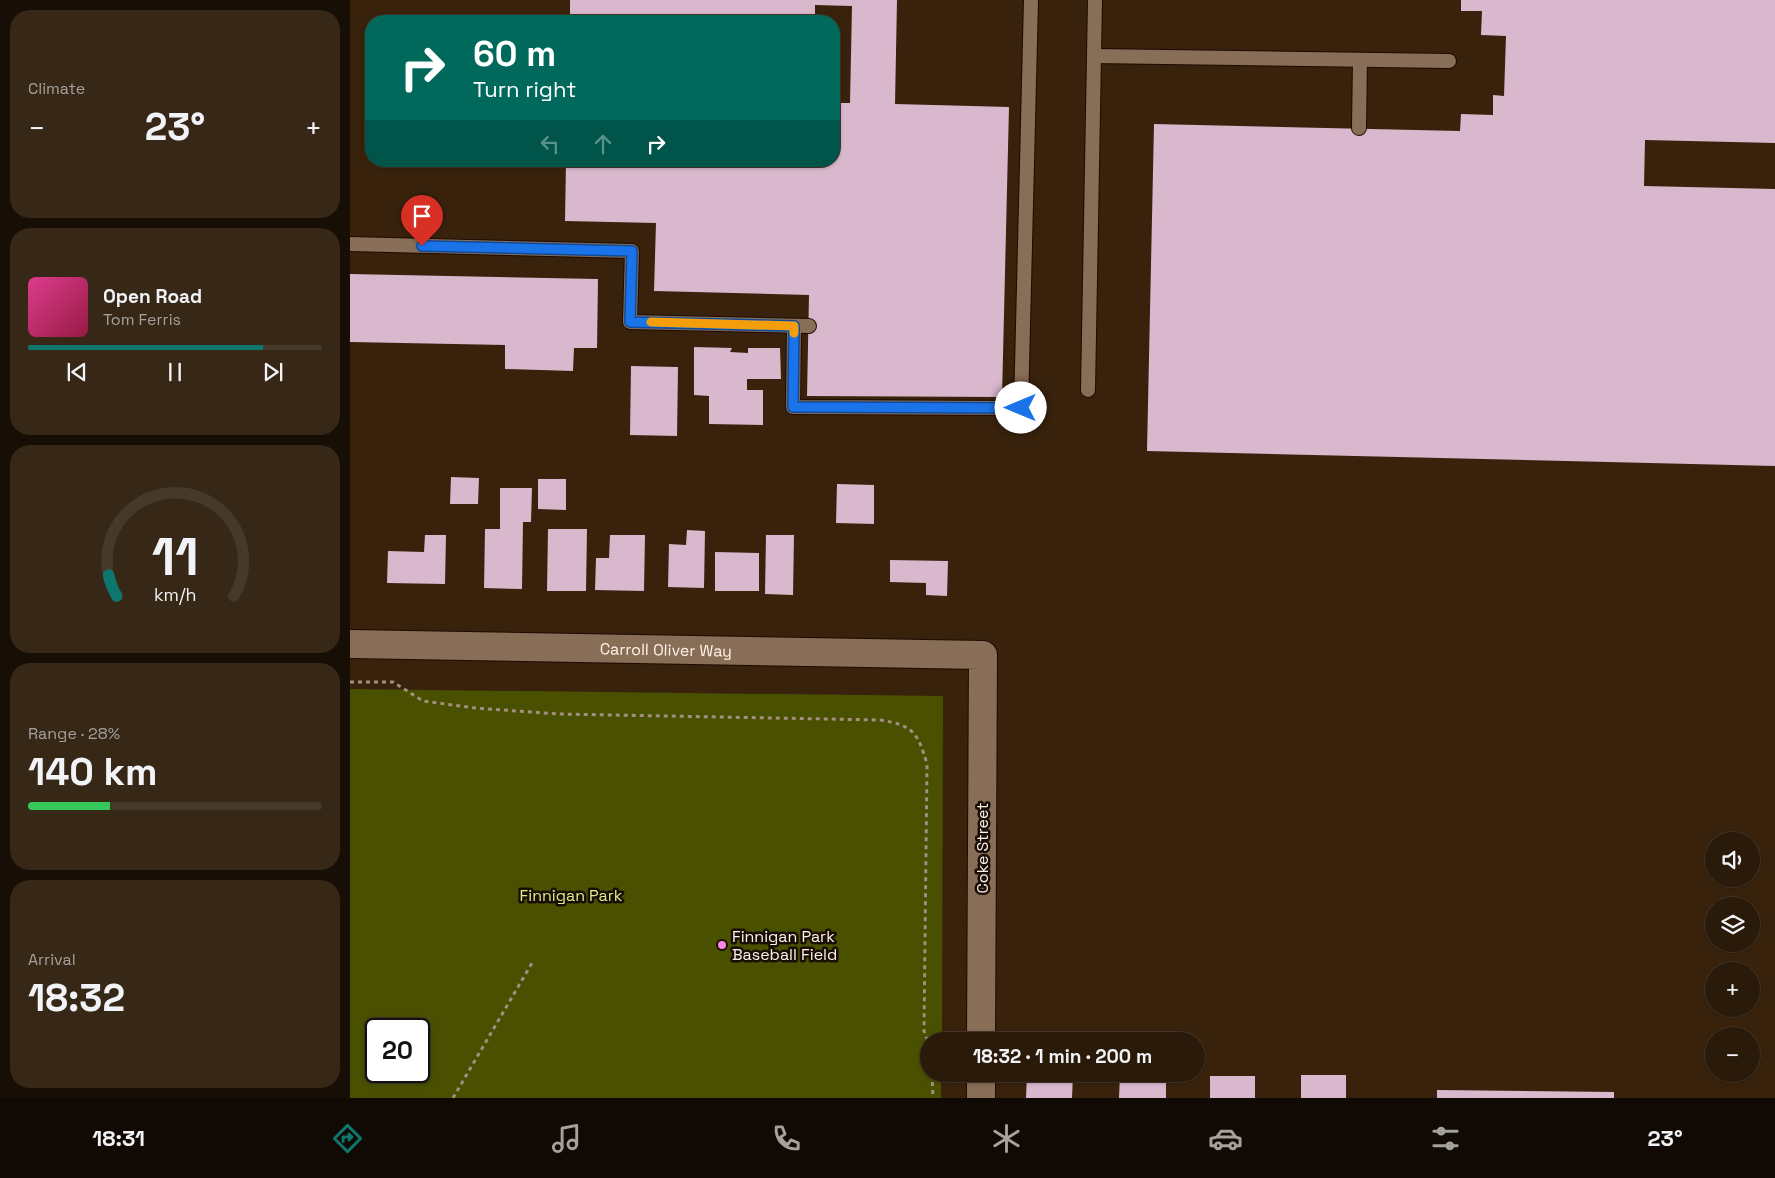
<!DOCTYPE html>
<meta charset="utf-8">
<style>
:root{--surface:#2a1a09;--page:#362717;--text:#f1f3f6;--muted:#a5a19c;--line:#46382a;--accent:#0f766e}
body{margin:0;font-family:"Space Grotesk",sans-serif;background:var(--page);color:var(--text);height:100vh;display:flex;flex-direction:column;font-size:19px;white-space:nowrap}
*{box-sizing:border-box;margin:0}
p{font-size:16px;color:var(--muted)}
.icon{flex:none;width:28px;height:28px;fill:none;stroke:currentColor;stroke-width:2;stroke-linecap:round;stroke-linejoin:round}
.map{position:relative;flex:1;overflow:hidden}
.side{display:flex;flex-direction:column;gap:10px;padding:10px;background:#170e05;width:350px}
.side>*{flex:none}
.top-card{position:absolute;left:15px;top:15px;width:475px;height:152px;border-radius:20px;box-shadow:0 1px 4px #0004,0 0 0 1px var(--line);background:#00695c;color:#fff;overflow:hidden}
.tools{position:absolute;left:1355px;top:832px;display:grid;gap:10px}
.tools a{display:grid;place-items:center;width:55px;height:55px;border-radius:50%;background:var(--surface);box-shadow:0 1px 4px #0004,0 0 0 1px var(--line);font-size:25px}
.speed{position:absolute;left:15px;top:1018px;display:flex;gap:10px;font-size:25px;font-weight:700;text-align:center}
.speed>*{display:grid;place-content:center;width:65px;height:65px;border-radius:50%;background:var(--surface);box-shadow:0 1px 4px #0004,0 0 0 1px var(--line);line-height:1}
.speed .limit{border:2px solid #111;border-radius:8px;background:#fff;color:#111}
.pin{position:absolute;display:grid;place-items:center;width:42px;height:42px;color:#fff;margin:-51px -21px;border-radius:50% 50% 50% 0;rotate:-45deg;box-shadow:0 0 5px #0007}
.pin .icon{rotate:45deg}
.me{position:absolute;width:55px;margin:-28px;rotate:270deg;stroke-linejoin:round;filter:drop-shadow(0 0 4px #0008)}
.turn{display:flex;align-items:center;gap:18px;height:105px;padding:0 25px;font-size:22px}
.turn .icon{width:65px;height:65px;stroke-width:2.5}
.turn b{display:block;font-size:35px;line-height:42px}
.lanes{display:flex;align-items:center;height:48px;padding:0 25px;background:#0003;justify-content:center;gap:25px;direction:ltr}
.lanes .off{opacity:.35}
.big{font-size:38px;font-weight:700;line-height:1.1}
.side .card{flex:1;display:flex;flex-direction:column;justify-content:center;gap:8px;min-width:0;padding:0 18px;border-radius:20px;background:var(--page)}
.side .dial{align-items:center;gap:0}
.dial svg{height:130px;overflow:visible;fill:none;stroke:var(--line);stroke-width:7;stroke-linecap:round;text-anchor:middle}
.dial text{fill:var(--text);stroke:none}
.song{display:flex;align-items:center;gap:15px}
.cover{width:60px;height:60px;border-radius:8px;background:linear-gradient(135deg,hsl(330 70% 55%),hsl(340 70% 35%))}
.played{height:5px;border-radius:2px;background:linear-gradient(90deg,var(--accent) 80%,var(--line) 80%)}
.keys{display:flex;justify-content:space-around;direction:ltr}
.heat{display:flex;justify-content:space-between;align-items:center;font-size:28px;direction:ltr}
.charge{height:8px;border-radius:4px;background:linear-gradient(90deg,#34c759 28%,var(--line) 0)}
.trip{position:absolute;left:570px;top:1032px;width:285px;height:50px;border-radius:25px;background:var(--surface);box-shadow:0 1px 4px #0004,0 0 0 1px var(--line);font-weight:700;line-height:50px;text-align:center}
.menu{display:flex;height:80px;justify-content:space-around;align-items:center;background:#110a04;color:var(--muted)}
.menu .icon{width:35px;height:35px}
.menu .selected{color:var(--accent)}
.menu b{font-size:22px;color:var(--text)}
main{display:flex;flex:1;min-height:0}
.map>svg:first-child{display:block}
.green{fill:#495000;fill-rule:evenodd}
.building{fill:#d9b7cc}
.lines{fill:none;stroke-linecap:round;stroke-linejoin:round}
.lane-casing{stroke:#1e0a00;stroke-width:16}
.street-casing{stroke:#1e0a00;stroke-width:30}
.path{stroke:#a18f80;stroke-width:3;stroke-dasharray:4 4;stroke-linecap:butt}
.lane{stroke:#896e57;stroke-width:14}
.street{stroke:#896e57;stroke-width:28}
.route-casing{stroke:#114b97;stroke-width:12}
.route{stroke:#1a73e8;stroke-width:9}
.slow{stroke:#f59e0b;stroke-width:9}
.poi-dot{fill:#fd86e2;stroke:#180e06;stroke-width:2}
.labels{text-anchor:middle;dominant-baseline:central;stroke-width:5;stroke-linejoin:round;paint-order:stroke}
.street-label{font-size:16px;fill:#fff2e8;stroke:#180e06}
.park-label{font-size:16px;fill:#deeb88;stroke:#180e06}
.poi-label{font-size:16px;fill:#fff2e8;stroke:#180e06;text-anchor:start}
</style>
<main>
<section class="side">
<div class="card"><p>Climate</p>
<div class="heat"><a>−</a><b class="big">23°</b><a>+</a></div>
</div>
<div class="card">
<div class="song"><i class="cover"></i><div><b>Open Road</b><p>Tom Ferris</p></div></div>
<div class="played"></div>
<div class="keys"><svg class="icon" aria-label="previous" viewBox="0 0 24 24"><path d="M18 5L8 12l10 7zM5 5v14"/></svg><svg class="icon" aria-label="pause" viewBox="0 0 24 24"><path d="M8 5v14M16 5v14"/></svg><svg class="icon" aria-label="next" viewBox="0 0 24 24"><path d="M6 5l10 7-10 7zM19 5v14"/></svg></div>
</div>
<div class="card dial"><svg viewBox="0 0 100 80">
<path d="M14 69A42 42 0 1 1 86 69"/>
<path d="M14 69A42 42 0 0 1 9 56" stroke="#0f766e"/>
<text x="50" y="56" font-size="32" font-weight="700">11</text>
<text x="50" y="72" font-size="11">km/h</text>
</svg></div>
<div class="card"><p>Range · 28%</p><b class="big">140 km</b><div class="charge"></div></div>
<div class="card"><p>Arrival</p><b class="big">18:32</b></div>
</section>
<div class="map">
<svg width="1425" height="1098" viewBox="0 0 1425 1098">
<rect width="100%" height="100%" fill="#38220c"/>
<path class="green" d="M 0,689 L 593,696 L 592,1041 L 579,1041 L 579,1074 L 591,1074 L 591,1098 L 0,1098 ZM 26,1029 L 69,1029 L 69,1071 L 26,1071 Z"/>
<g class="building">
<polygon points="220,0 547,0 545,104 659,107 652,397 457,396 459,295 304,291 306,223 215,221 216,161 484,161 484,103 500,103 502,6 465,5 465,21 220,21"/>
<polygon points="1111,0 1425,0 1425,143 1295,140 1294,186 1425,189 1425,466 797,451 804,124 1110,131 1111,114 1143,115 1143,95 1154,96 1156,36 1131,35 1132,11 1111,11"/>
<polygon points="0,274 248,279 247,348 224,348 223,371 155,369 155,345 0,342"/>
<polygon points="344,347 382,348 380,352 398,353 398,348 430,348 431,379 397,379 397,390 413,390 413,425 359,424 359,396 344,395"/>
<polygon points="281,366 328,367 327,436 280,435"/>
<polygon points="101,477 129,478 128,504 100,504"/>
<polygon points="188,479 216,479 216,510 188,509"/>
<polygon points="487,484 524,485 524,524 486,523"/>
<polygon points="150,488 182,488 181,522 173,522 172,589 134,588 135,529 150,529"/>
<polygon points="198,529 237,529 236,591 197,591"/>
<polygon points="337,530 355,531 354,588 318,587 319,544 336,545"/>
<polygon points="75,535 96,535 95,584 37,583 38,551 74,552"/>
<polygon points="260,535 295,535 294,591 245,590 246,558 259,558"/>
<polygon points="416,535 444,535 443,595 415,594"/>
<polygon points="365,552 409,553 409,591 365,591"/>
<polygon points="540,560 598,561 597,596 576,595 576,583 540,582"/>
<polygon points="677,1074 723,1074 722,1098 676,1098"/>
<polygon points="770,1074 816,1075 816,1098 769,1098"/>
<rect x="951" y="1075" width="45" height="23"/>
<rect x="860" y="1076" width="45" height="22"/>
<polygon points="1087,1090 1264,1092 1264,1098 1087,1098"/>
</g>
<g class="lines">
<g class="lane-casing">
<g id="lane">
<polyline points="744,56 1099,61"/>
<polyline points="1009,128 1010,60"/>
<polyline points="0,244 282,251 280,322 459,326"/>
<polyline points="444,326 443,407 671,408 681,0"/>
<polyline points="738,390 745,0"/>
</g>
</g>
<g class="street-casing">
<g id="street">
<path id="s1" d="M 0,644 L 633,655 L 631,1041"/>
<polyline points="631,1098 631,1074"/>
</g>
</g>
<g class="path">
<path d="M 0,682 L 43,682 L 73,701 L 125,708 L 209,714 L 530,720 C 563,725 568,733 577,764 L 574,1031 L 579,1045"/>
<polyline points="582,1074 583,1098"/>
<polyline points="103,1098 182,963"/>
</g>
<use href="#lane" class="lane"/>
<use href="#street" class="street"/>
</g>
<g class="lines">
<g class="route-casing">
<polyline id="route" points="72,246 282,251 280,322 444,326 443,407 671,408"/>
</g>
<use href="#route" class="route"/>
<polyline class="slow" points="301,322 444,326 444,333"/>
</g>
<circle class="poi-dot" cx="372" cy="945" r="5"/>
<g class="labels">
<g class="street-label">
<text stroke="none"><textPath href="#s1" startOffset="316">Carroll Oliver Way</textPath></text>
<text transform="translate(632 848) rotate(-90)">Coke Street</text>
</g>
<g class="park-label">
<text x="221" y="895">Finnigan Park</text>
</g>
<g class="poi-label">
<text x="382" y="936">Finnigan Park<tspan x="382" dy="18">Baseball Field</tspan></text>
</g>
</g>
</svg>
<div class="tools">
<a><svg class="icon" aria-label="sound" viewBox="0 0 24 24"><path d="M4 9h4l5-4v14l-5-4H4zM17 9q2 3 0 6"/></svg></a>
<a><svg class="icon" aria-label="layers" viewBox="0 0 24 24"><path d="M12 4l9 5-9 5-9-5zM3 14l9 5 9-5"/></svg></a>
<a>+</a>
<a>−</a>
</div>
<div class="speed"><div class="limit">20</div></div>
<div class="pin" style="left:72px;top:246px;background:#d93025"><svg class="icon" aria-label="arrive" viewBox="0 0 24 24"><path d="M6 21V4h12l-3 4 3 4H6"/></svg></div>
<svg class="me" style="left:671px;top:408px" viewBox="-20 -20 40 40"><circle r="19" fill="#fff"/><path d="M0-13L10 11 0 6-10 11z" fill="#1a73e8"/></svg>
<div class="trip">18:32 · 1 min · 200 m</div>
<div class="top-card">
<div class="turn"><svg class="icon" aria-label="right" viewBox="0 0 24 24"><path d="M7 20v-9h11M14 6l5 5-5 5"/></svg><div><b>60 m</b>Turn right</div></div>
<div class="lanes"><svg class="icon off" aria-label="left" viewBox="0 0 24 24"><path d="M17 20v-9H6M10 6l-5 5 5 5"/></svg><svg class="icon off" aria-label="ahead" viewBox="0 0 24 24"><path d="M12 20V5M6 11l6-6 6 6"/></svg><svg class="icon" aria-label="right" viewBox="0 0 24 24"><path d="M7 20v-9h11M14 6l5 5-5 5"/></svg></div>
</div>
</div>
</main>
<nav class="menu">
<b>18:31</b>
<svg class="icon selected" aria-label="directions" viewBox="0 0 24 24"><path d="M12 3l9 9-9 9-9-9zM9 14v-3h6M13 9l2 2-2 2"/></svg>
<svg class="icon" aria-label="music" viewBox="0 0 24 24"><path d="M9 18V5l10-2v13"/><circle cx="6" cy="18" r="3"/><circle cx="16" cy="16" r="3"/></svg>
<svg class="icon" aria-label="phone" viewBox="0 0 24 24"><path d="M5 4h4l2 5-3 2q2 4 5 5l2-3 5 2v4C11 20 4 13 5 4z"/></svg>
<svg class="icon" aria-label="climate" viewBox="0 0 24 24"><path d="M12 3v18M4 7l16 10M4 17L20 7"/></svg>
<svg class="icon" aria-label="car" viewBox="0 0 24 24"><path d="M5 17H2v-5l4-1 3-4h7l3 4 3 1v5h-3M9 17h6M6 11h13"/><circle cx="7" cy="17" r="2"/><circle cx="17" cy="17" r="2"/></svg>
<svg class="icon" aria-label="filters" viewBox="0 0 24 24"><path d="M4 7h16M4 17h16"/><circle cx="9" cy="7" r="2"/><circle cx="15" cy="17" r="2"/></svg>
<b>23°</b>
</nav>
